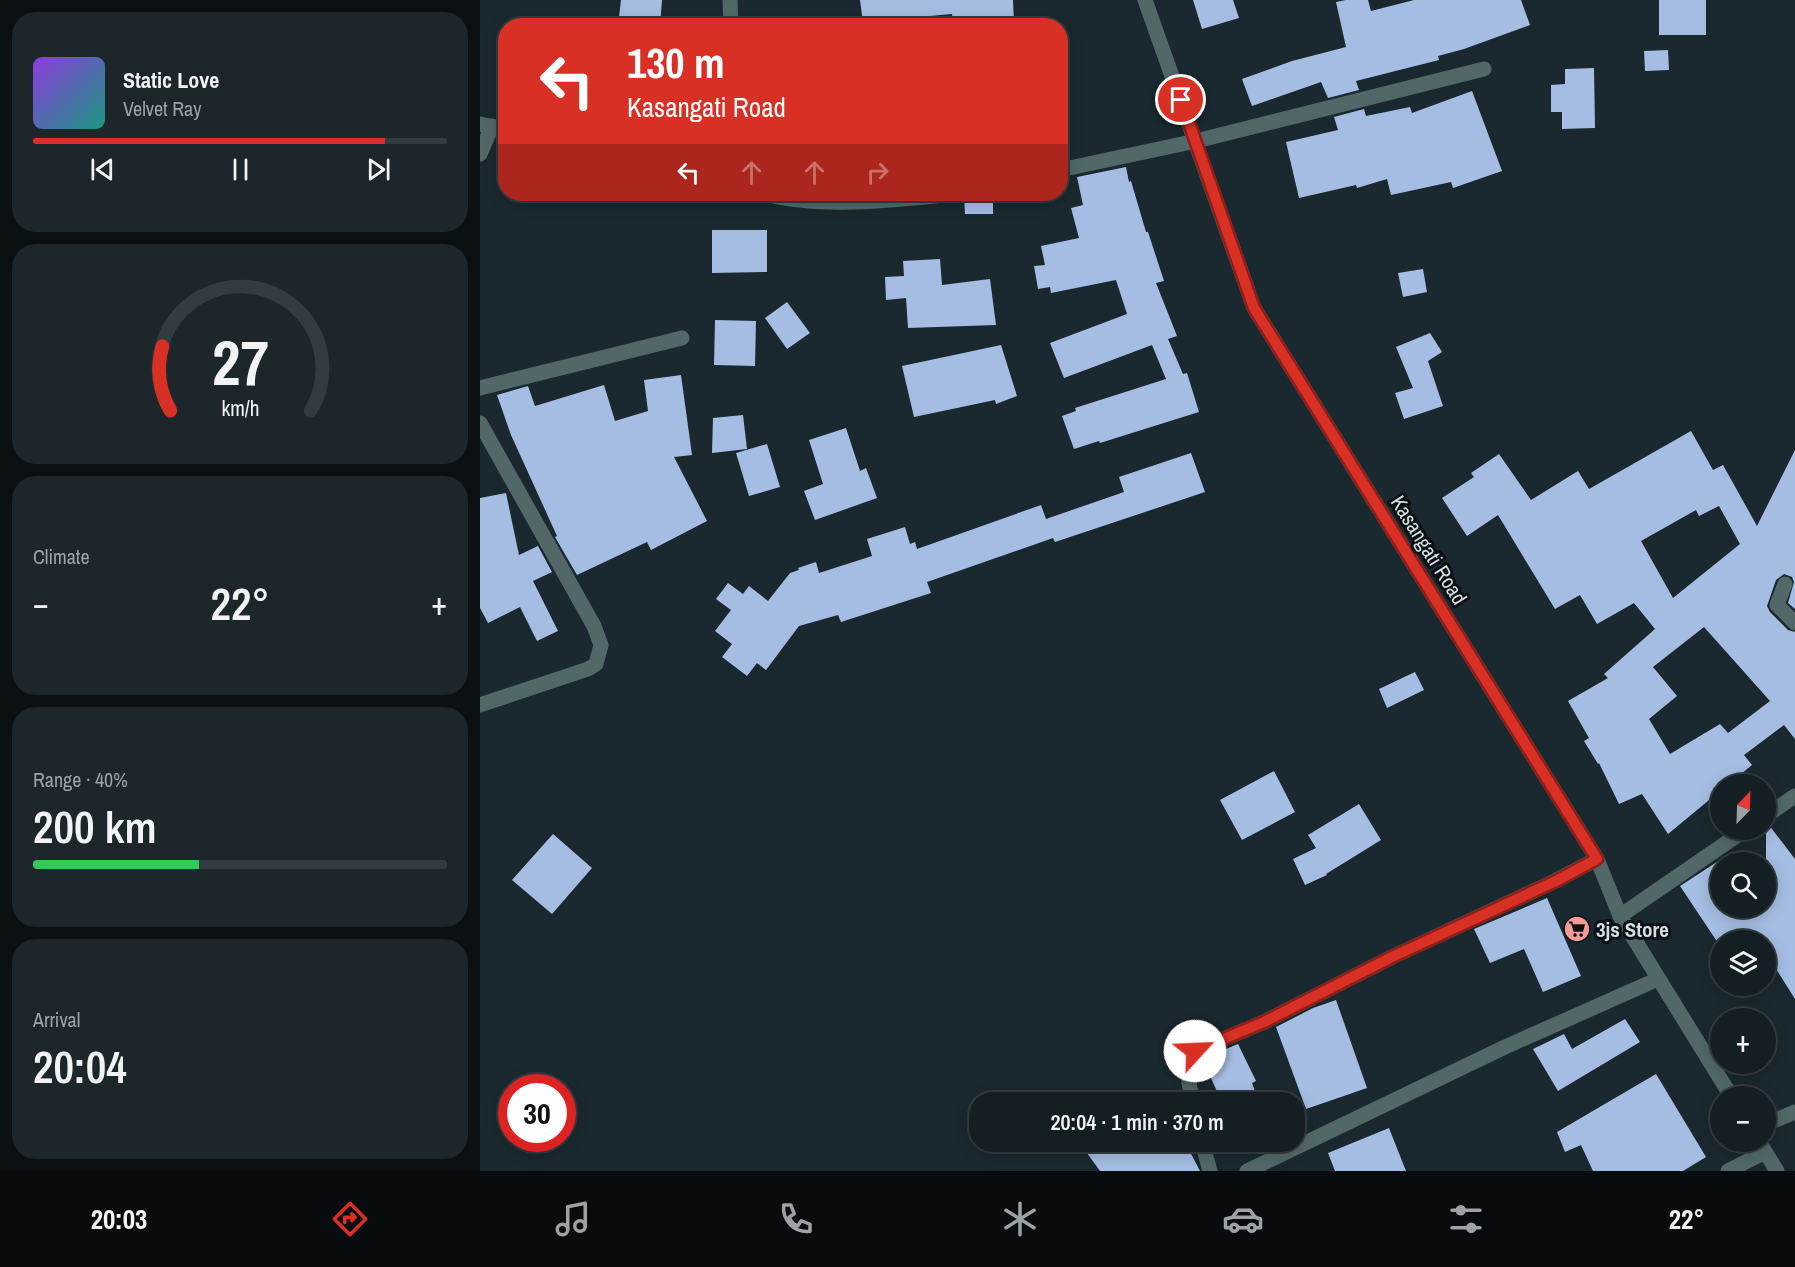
<!DOCTYPE html>
<meta charset="utf-8">
<style>
:root{--surface:#141f23;--page:#1d272b;--text:#f1f3f6;--muted:#9da2a6;--line:#333d41;--accent:#d93025}
body{margin:0;font-family:"Archivo Narrow",sans-serif;background:var(--page);color:var(--text);height:100vh;display:flex;flex-direction:column;font-size:22px;white-space:nowrap}
*{box-sizing:border-box;margin:0}
p{font-size:20px;color:var(--muted)}
.icon{flex:none;width:33px;height:33px;fill:none;stroke:currentColor;stroke-width:2;stroke-linecap:round;stroke-linejoin:round}
.map{position:relative;flex:1;overflow:hidden}
.drawer{display:flex;flex-direction:column;gap:12px;padding:12px;background:#0b1113;width:480px}
.drawer>*{flex:none}
.top-card{position:absolute;left:18px;top:18px;width:570px;height:183px;border-radius:24px;box-shadow:0 3px 15px #0003,0 0 0 2px var(--line);background:#d93025;color:#fff;overflow:hidden}
.needle{width:39px;rotate:23deg}
.buttons{position:absolute;left:1230px;top:774px;display:grid;gap:12px}
.buttons a{display:grid;place-items:center;width:66px;height:66px;border-radius:50%;background:var(--surface);box-shadow:0 3px 15px #0003,0 0 0 2px var(--line);font-size:30px}
.speed{position:absolute;left:18px;top:1074px;display:flex;gap:12px;font-size:30px;font-weight:700;text-align:center}
.speed>*{display:grid;place-content:center;width:78px;height:78px;border-radius:50%;background:var(--surface);box-shadow:0 3px 15px #0003,0 0 0 2px var(--line);line-height:1}
.speed .limit{border:9px solid #d22;background:#fff;color:#111}
.pin{position:absolute;display:grid;place-items:center;width:51px;height:51px;color:#fff;margin:-26px;border:3px solid #fff;border-radius:50%;box-shadow:0 2px 6px #0007}
.me{position:absolute;width:66px;margin:-33px;rotate:65deg;stroke-linejoin:round;filter:drop-shadow(0 0 4px #0008)}
.turn{display:flex;align-items:center;gap:21px;height:126px;padding:0 30px;font-size:27px}
.turn .icon{width:78px;height:78px;stroke-width:2.5}
.turn b{display:block;font-size:42px;line-height:51px}
.lanes{display:flex;align-items:center;height:57px;padding:0 30px;background:#0003;justify-content:center;gap:30px;direction:ltr}
.lanes .off{opacity:.35}
.big{font-size:45px;font-weight:600;line-height:1.1}
.drawer .tile{flex:1;display:flex;flex-direction:column;justify-content:center;gap:9px;min-width:0;padding:0 21px;border-radius:24px;background:var(--page)}
.drawer .dial{align-items:center;gap:0}
.dial svg{height:156px;overflow:visible;fill:none;stroke:var(--line);stroke-width:7;stroke-linecap:round;text-anchor:middle}
.dial text{fill:var(--text);stroke:none}
.song{display:flex;align-items:center;gap:18px}
.cover{width:72px;height:72px;border-radius:9px;background:linear-gradient(135deg,hsl(270 70% 55%),hsl(170 70% 35%))}
.played{height:6px;border-radius:3px;background:linear-gradient(90deg,var(--accent) 85%,var(--line) 85%)}
.keys{display:flex;justify-content:space-around;direction:ltr}
.heat{display:flex;justify-content:space-between;align-items:center;font-size:33px;direction:ltr}
.charge{height:9px;border-radius:4px;background:linear-gradient(90deg,#34c759 40%,var(--line) 0)}
.trip{position:absolute;left:489px;top:1092px;width:336px;height:60px;border-radius:24px;background:var(--surface);box-shadow:0 3px 15px #0003,0 0 0 2px var(--line);font-weight:600;line-height:60px;text-align:center}
.dock{display:flex;height:96px;justify-content:space-around;align-items:center;background:#080c0e;color:var(--muted)}
.dock .icon{width:42px;height:42px}
.dock .current{color:var(--accent)}
.dock b{font-size:27px;color:var(--text)}
main{display:flex;flex:1;min-height:0}
.map>svg:first-child{display:block}
.building{fill:#a5bde2;fill-rule:evenodd}
.lines{fill:none;stroke-linecap:round;stroke-linejoin:round}
.minor{stroke:#526868;stroke-width:15}
.route-casing{stroke:#8d1f18;stroke-width:15}
.route{stroke:#d93025;stroke-width:10}
.labels{text-anchor:middle;dominant-baseline:central;stroke-width:6;stroke-linejoin:round;paint-order:stroke}
.street-label{font-size:21px;fill:#d5dee3;stroke:#0a1013}
.poi-label{font-size:21px;font-weight:bold;fill:#d5dee3;stroke:#0a1013;text-anchor:start}
</style>
<main>
<section class="drawer">
<div class="tile">
<div class="song"><i class="cover"></i><div><b>Static Love</b><p>Velvet Ray</p></div></div>
<div class="played"></div>
<div class="keys"><svg class="icon" aria-label="previous" viewBox="0 0 24 24"><path d="M18 5L8 12l10 7zM5 5v14"/></svg><svg class="icon" aria-label="pause" viewBox="0 0 24 24"><path d="M8 5v14M16 5v14"/></svg><svg class="icon" aria-label="next" viewBox="0 0 24 24"><path d="M6 5l10 7-10 7zM19 5v14"/></svg></div>
</div>
<div class="tile dial"><svg viewBox="0 0 100 80">
<path d="M14 69A42 42 0 1 1 86 69"/>
<path d="M14 69A42 42 0 0 1 10 36" stroke="#d93025"/>
<text x="50" y="56" font-size="32" font-weight="700">27</text>
<text x="50" y="72" font-size="11">km/h</text>
</svg></div>
<div class="tile"><p>Climate</p>
<div class="heat"><a>−</a><b class="big">22°</b><a>+</a></div>
</div>
<div class="tile"><p>Range · 40%</p><b class="big">200 km</b><div class="charge"></div></div>
<div class="tile"><p>Arrival</p><b class="big">20:04</b></div>
</section>
<div class="map">
<svg width="1315" height="1171" viewBox="0 0 1315 1171">
<rect width="100%" height="100%" fill="#1a292f"/>
<g class="building">
<polygon points="141,0 182,0 180,26 138,26"/>
<polygon points="380,0 533,0 534,23 473,26 472,14 383,22"/>
<polygon points="713,0 753,0 759,18 722,29"/>
<polygon points="866,0 888,0 891,11 934,0 1041,0 1050,25 984,49 958,56 959,60 876,81 879,90 848,98 841,82 772,106 762,79 812,61 866,47 856,2"/>
<rect x="1179" y="0" width="47" height="35"/>
<polygon points="1188,50 1189,70 1165,71 1164,51"/>
<polygon points="1114,68 1115,128 1082,129 1082,112 1071,112 1071,85 1085,84 1085,69"/>
<polygon points="992,91 1022,171 973,188 971,182 911,195 907,179 877,188 876,185 819,198 806,142 858,130 854,117 884,109 886,116 930,107 932,113"/>
<polygon points="646,167 649,182 651,181 666,232 668,232 684,281 676,283 697,336 688,339 703,374 707,373 719,412 620,443 619,441 594,449 582,416 596,411 595,408 686,379 672,345 584,378 570,343 647,314 636,280 571,293 570,287 558,289 554,266 565,265 561,246 599,238 591,208 603,205 597,177"/>
<polygon points="513,194 513,214 485,214 484,195"/>
<polygon points="232,230 287,230 287,272 232,273"/>
<polygon points="460,259 462,285 510,279 516,325 428,328 426,298 406,300 405,277 424,276 423,261"/>
<polygon points="943,269 947,292 923,297 918,273"/>
<polygon points="307,302 330,333 307,349 285,318"/>
<polygon points="235,320 276,321 275,366 234,365"/>
<polygon points="950,333 962,352 948,361 963,406 924,419 915,393 933,388 916,347"/>
<polygon points="521,345 537,396 516,404 515,400 434,417 422,366"/>
<polygon points="201,375 212,455 194,457 227,521 171,550 167,542 97,575 75,537 77,536 31,435 17,395 48,386 55,406 124,385 135,421 168,411 164,380"/>
<polygon points="263,415 267,449 232,453 233,418"/>
<polygon points="366,428 380,471 386,468 397,498 335,520 324,491 343,484 329,440"/>
<path d="M 1211,431 L 1233,470 L 1243,465 L 1277,526 L 1315,450 L 1315,609 L 1308,603 L 1314,582 L 1312,577 L 1304,574 L 1296,580 L 1287,606 L 1290,612 L 1308,630 L 1315,632 L 1315,739 L 1304,725 L 1264,755 L 1272,765 L 1249,784 L 1240,784 L 1240,791 L 1188,834 L 1162,794 L 1139,804 L 1119,763 L 1118,764 L 1104,741 L 1109,738 L 1088,701 L 1128,678 L 1124,674 L 1175,629 L 1154,603 L 1117,624 L 1100,595 L 1075,609 L 1018,515 L 987,536 L 962,498 L 994,477 L 991,473 L 1019,454 L 1051,500 L 1098,471 L 1109,489 ZM 1239,506 L 1260,544 L 1193,598 L 1161,541 L 1216,510 L 1219,516 ZM 1224,627 L 1290,701 L 1248,733 L 1240,724 L 1190,754 L 1169,719 L 1197,696 L 1173,667 Z"/>
<polygon points="287,444 300,487 269,496 256,453"/>
<polygon points="711,453 725,492 575,542 573,538 447,582 451,593 361,622 358,615 319,626 286,670 277,663 267,676 242,657 252,644 235,631 251,610 236,599 248,583 263,594 269,586 288,601 310,573 319,570 318,568 336,562 339,573 392,556 387,539 425,527 430,544 435,542 437,549 561,505 566,519 644,492 639,477"/>
<polygon points="26,493 39,555 58,546 72,572 53,581 78,631 57,641 40,607 8,623 0,608 0,498"/>
<polygon points="935,672 944,690 907,708 899,689"/>
<polygon points="794,771 815,812 762,840 740,800"/>
<polygon points="879,804 901,840 846,874 847,875 825,885 813,859 836,848 828,835"/>
<polygon points="1289,825 1315,859 1315,999 1286,953 1286,940 1236,940 1200,886 1240,860 1240,908 1286,908 1286,826"/>
<polygon points="73,834 112,868 72,914 32,880"/>
<polygon points="1067,898 1101,976 1063,992 1044,949 1010,963 994,929"/>
<polygon points="856,1000 887,1088 826,1109 796,1027 833,1008"/>
<polygon points="1145,1019 1160,1042 1078,1091 1053,1049 1084,1034 1092,1049"/>
<polygon points="758,1044 776,1081 772,1083 779,1102 742,1102 722,1059"/>
<polygon points="1176,1074 1226,1157 1203,1171 1113,1171 1101,1145 1085,1152 1077,1132"/>
<polygon points="909,1128 926,1171 855,1171 848,1153"/>
<polygon points="599,1142 705,1142 720,1171 620,1171"/>
</g>
<g class="lines">
<g class="minor">
<polyline points="250,0 251,26"/>
<polyline points="665,0 774,308 1117,859 1140,916 1251,1096"/>
<polyline points="0,124 26,129"/>
<polyline points="0,154 12,126"/>
<polyline points="580,170 716,141 1004,69"/>
<path d="M 285,194 C 343,209 415,200 474,194"/>
<polyline points="0,388 202,338"/>
<polyline points="0,423 114,626 121,645 116,664 108,669 0,705"/>
<polyline points="1305,584 1297,605 1315,623"/>
<polyline points="1286,816 1315,796"/>
<polyline points="1140,916 1265,830"/>
<path d="M 713,1102 C 709,1085 704,1067 715,1051 L 784,1022 L 912,957 L 1075,881 L 1117,859"/>
<polyline points="1286,1124 1315,1112"/>
<polyline points="722,1142 730,1171"/>
<polyline points="1279,1142 1297,1171"/>
<polyline points="767,1171 1025,1047 1178,979"/>
<polyline points="1248,1171 1285,1152"/>
</g>
</g>
<g class="lines">
<g class="route-casing">
<polyline id="route" points="701,100 774,308 1117,859 1076,881 912,957 784,1022 715,1051"/>
</g>
<use href="#route" class="route"/>
</g>
<defs>
<g id="supermarket-disc" transform="scale(1.35)"><circle r="9.5" fill="#f59b97" stroke="#0a1013"/><path d="M-6-5.5h2.5l.6 2H6L4.5 2H-2.5L-4.4-4H-6ZM-1.5 3.2a1.3 1.3 0 1 0 .1 0ZM3 3.2a1.3 1.3 0 1 0 .1 0Z" fill="#111"/></g>
</defs>
<g fill-rule="evenodd">
<use href="#supermarket-disc" x="1097" y="929"/>
</g>
<g class="labels">
<g class="street-label">
<text transform="translate(949 550) rotate(58)">Kasangati Road</text>
</g>
<g class="poi-label">
<text x="1116" y="929">3js Store</text>
</g>
</g>
</svg>
<div class="buttons">
<a><svg class="needle" viewBox="-14 -14 28 28"><path d="M0-13l5 13h-10z" fill="#e53935"/><path d="M0 13l5-13h-10z" fill="#9da2a6"/></svg></a>
<a><svg class="icon" aria-label="search" viewBox="0 0 24 24"><circle cx="10" cy="10" r="6"/><path d="M15 15l6 6"/></svg></a>
<a><svg class="icon" aria-label="layers" viewBox="0 0 24 24"><path d="M12 4l9 5-9 5-9-5zM3 14l9 5 9-5"/></svg></a>
<a>+</a>
<a>−</a>
</div>
<div class="speed"><div class="limit">30</div></div>
<div class="pin" style="left:701px;top:100px;background:#d93025"><svg class="icon" aria-label="arrive" viewBox="0 0 24 24"><path d="M6 21V4h12l-3 4 3 4H6"/></svg></div>
<svg class="me" style="left:715px;top:1051px" viewBox="-20 -20 40 40"><circle r="19" fill="#fff"/><path d="M0-13L10 11 0 6-10 11z" fill="#d93025"/></svg>
<div class="trip">20:04 · 1 min · 370 m</div>
<div class="top-card">
<div class="turn"><svg class="icon" aria-label="left" viewBox="0 0 24 24"><path d="M17 20v-9H6M10 6l-5 5 5 5"/></svg><div><b>130 m</b>Kasangati Road</div></div>
<div class="lanes"><svg class="icon" aria-label="left" viewBox="0 0 24 24"><path d="M17 20v-9H6M10 6l-5 5 5 5"/></svg><svg class="icon off" aria-label="ahead" viewBox="0 0 24 24"><path d="M12 20V5M6 11l6-6 6 6"/></svg><svg class="icon off" aria-label="ahead" viewBox="0 0 24 24"><path d="M12 20V5M6 11l6-6 6 6"/></svg><svg class="icon off" aria-label="right" viewBox="0 0 24 24"><path d="M7 20v-9h11M14 6l5 5-5 5"/></svg></div>
</div>
</div>
</main>
<nav class="dock">
<b>20:03</b>
<svg class="icon current" aria-label="directions" viewBox="0 0 24 24"><path d="M12 3l9 9-9 9-9-9zM9 14v-3h6M13 9l2 2-2 2"/></svg>
<svg class="icon" aria-label="music" viewBox="0 0 24 24"><path d="M9 18V5l10-2v13"/><circle cx="6" cy="18" r="3"/><circle cx="16" cy="16" r="3"/></svg>
<svg class="icon" aria-label="phone" viewBox="0 0 24 24"><path d="M5 4h4l2 5-3 2q2 4 5 5l2-3 5 2v4C11 20 4 13 5 4z"/></svg>
<svg class="icon" aria-label="climate" viewBox="0 0 24 24"><path d="M12 3v18M4 7l16 10M4 17L20 7"/></svg>
<svg class="icon" aria-label="car" viewBox="0 0 24 24"><path d="M5 17H2v-5l4-1 3-4h7l3 4 3 1v5h-3M9 17h6M6 11h13"/><circle cx="7" cy="17" r="2"/><circle cx="17" cy="17" r="2"/></svg>
<svg class="icon" aria-label="filters" viewBox="0 0 24 24"><path d="M4 7h16M4 17h16"/><circle cx="9" cy="7" r="2"/><circle cx="15" cy="17" r="2"/></svg>
<b>22°</b>
</nav>
